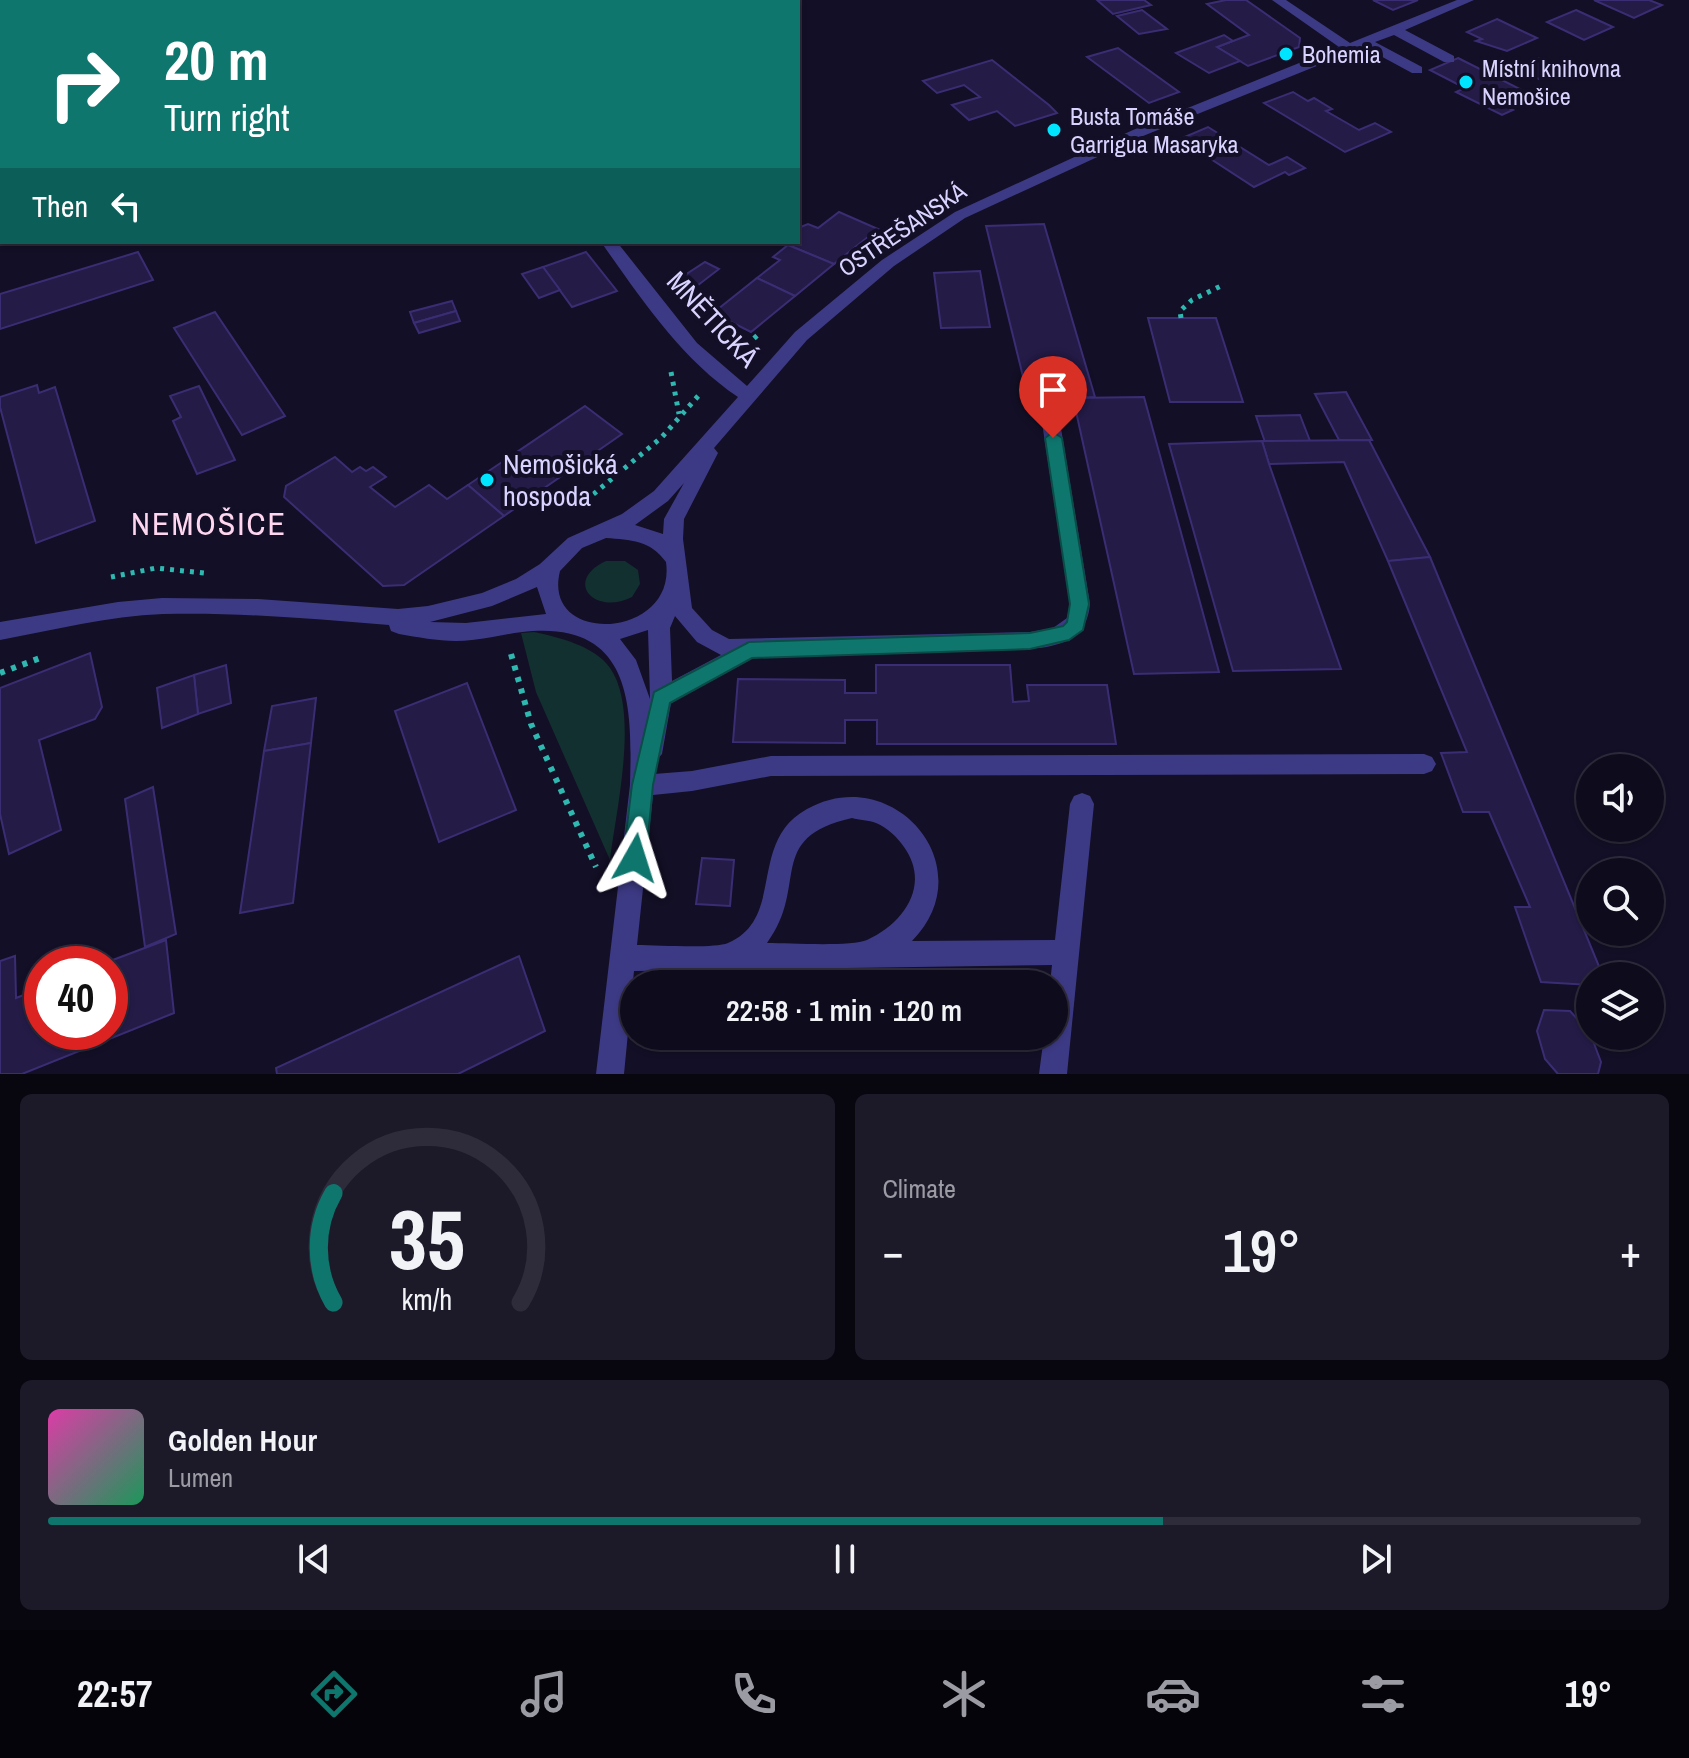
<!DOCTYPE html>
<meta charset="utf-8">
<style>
:root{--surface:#0e0b1c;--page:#1c1929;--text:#f1f3f6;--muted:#9b9ba3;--line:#2e2b3b;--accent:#0f766e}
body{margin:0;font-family:"Archivo Narrow",sans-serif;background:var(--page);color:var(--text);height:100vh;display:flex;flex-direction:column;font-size:30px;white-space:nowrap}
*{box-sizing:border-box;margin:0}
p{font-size:26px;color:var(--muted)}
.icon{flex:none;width:44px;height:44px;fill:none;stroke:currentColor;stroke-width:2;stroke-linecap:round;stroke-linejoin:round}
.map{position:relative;height:1074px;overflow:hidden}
.drawer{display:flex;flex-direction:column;gap:20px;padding:20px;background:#08060f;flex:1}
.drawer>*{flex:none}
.hud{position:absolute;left:0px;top:0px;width:800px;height:244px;box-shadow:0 2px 6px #0004,0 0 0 2px var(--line);background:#0f766e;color:#fff;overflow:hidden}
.controls{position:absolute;left:1576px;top:754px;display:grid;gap:16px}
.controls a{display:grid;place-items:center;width:88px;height:88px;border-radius:50%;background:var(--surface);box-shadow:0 2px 6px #0004,0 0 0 2px var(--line);font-size:40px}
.speed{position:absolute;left:24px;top:946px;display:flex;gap:16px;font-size:40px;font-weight:700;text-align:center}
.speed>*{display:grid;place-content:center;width:104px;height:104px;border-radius:50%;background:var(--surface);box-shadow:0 2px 6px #0004,0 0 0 2px var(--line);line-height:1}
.speed .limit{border:12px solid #d22;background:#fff;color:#111}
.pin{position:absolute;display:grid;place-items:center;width:68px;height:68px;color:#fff;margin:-82px -34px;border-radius:50% 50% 50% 0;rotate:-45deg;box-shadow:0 0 8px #0007}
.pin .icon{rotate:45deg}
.me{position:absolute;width:88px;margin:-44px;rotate:6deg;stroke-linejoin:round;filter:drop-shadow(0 0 6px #0008)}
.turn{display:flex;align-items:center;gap:28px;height:168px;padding:0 32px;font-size:36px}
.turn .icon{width:104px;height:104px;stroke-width:2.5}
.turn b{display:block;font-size:56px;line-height:68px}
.then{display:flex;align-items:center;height:76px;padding:0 32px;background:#0003;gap:16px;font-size:30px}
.big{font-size:60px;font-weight:600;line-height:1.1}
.drawer .card{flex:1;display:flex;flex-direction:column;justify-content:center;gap:12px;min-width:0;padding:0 28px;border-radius:12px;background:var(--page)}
.drawer .dial{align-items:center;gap:0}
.dial svg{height:208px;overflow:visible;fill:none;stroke:var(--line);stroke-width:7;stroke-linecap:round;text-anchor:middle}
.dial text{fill:var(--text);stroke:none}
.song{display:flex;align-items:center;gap:24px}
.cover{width:96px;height:96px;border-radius:12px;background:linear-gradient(135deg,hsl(320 70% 55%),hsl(150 70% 35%))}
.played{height:8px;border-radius:4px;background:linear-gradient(90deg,var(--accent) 70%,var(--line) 70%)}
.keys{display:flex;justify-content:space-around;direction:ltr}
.heat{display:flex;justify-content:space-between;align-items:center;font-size:44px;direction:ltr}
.drawer .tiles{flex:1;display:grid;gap:20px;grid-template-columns:1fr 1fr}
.card:last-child{grid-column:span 2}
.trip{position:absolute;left:620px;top:970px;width:448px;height:80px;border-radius:40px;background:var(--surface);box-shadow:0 2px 6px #0004,0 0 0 2px var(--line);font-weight:600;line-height:80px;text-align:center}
.tab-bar{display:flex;height:128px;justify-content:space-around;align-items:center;background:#06040b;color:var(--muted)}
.tab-bar .icon{width:56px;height:56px}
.tab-bar .active{color:var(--accent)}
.tab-bar b{font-size:36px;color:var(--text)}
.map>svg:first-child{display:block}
.green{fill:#12302f}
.building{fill:#241b47;stroke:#3b2d73;stroke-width:2}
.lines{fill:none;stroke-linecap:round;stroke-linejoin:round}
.path-far1{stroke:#2fb8b0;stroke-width:5;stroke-dasharray:4 6;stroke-linecap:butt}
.path{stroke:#2fb8b0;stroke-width:6;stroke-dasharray:5 7;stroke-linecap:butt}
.minor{fill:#3d3a85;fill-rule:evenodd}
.route{fill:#0f766e;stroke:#0a4d48;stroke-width:2}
.poi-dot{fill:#00e5ff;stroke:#130f26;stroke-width:3}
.labels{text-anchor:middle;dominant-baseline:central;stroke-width:8;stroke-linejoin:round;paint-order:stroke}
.far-poi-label{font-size:24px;fill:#d9d4ff;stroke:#130f26;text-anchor:start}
.far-street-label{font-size:24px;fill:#d9d4ff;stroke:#130f26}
.street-label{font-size:28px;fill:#d9d4ff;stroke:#130f26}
.poi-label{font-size:28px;fill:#d9d4ff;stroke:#130f26;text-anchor:start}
.quarter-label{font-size:32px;letter-spacing:2px;fill:#ffd6f0;stroke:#130f26}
</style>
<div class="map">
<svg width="1689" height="1074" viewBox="0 0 1689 1074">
<rect width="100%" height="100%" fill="#130f26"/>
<g class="green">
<path d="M 606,561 L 625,561 L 638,570 L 640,584 L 632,597 C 594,616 563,581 606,561 Z"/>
<path d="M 534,632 C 558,637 595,646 610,668 C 640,710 616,810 610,860 L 536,692 L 521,633 Z"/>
</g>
<g class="building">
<polygon points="1097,0 1144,0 1151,5 1113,14"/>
<polygon points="1226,0 1246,0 1300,38 1299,47 1248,66 1217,47 1249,35 1207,4"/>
<polygon points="1373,0 1418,0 1393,10"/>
<polygon points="1594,0 1649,0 1662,5 1634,18"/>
<polygon points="1142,10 1167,29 1139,34 1117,16"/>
<polygon points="1576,10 1613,27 1584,40 1547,22"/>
<polygon points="1497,19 1537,38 1507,51 1476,41 1482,39 1467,32"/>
<polygon points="1224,35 1233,41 1217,47 1240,61 1209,73 1176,53"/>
<polygon points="1118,48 1179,92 1149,103 1087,57"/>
<polygon points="1458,58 1524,91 1499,103 1513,110 1502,115 1456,92 1465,88 1430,70"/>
<polygon points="1539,58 1560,69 1539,79 1518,68"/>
<polygon points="992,60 1049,105 1057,113 1015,126 997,111 969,120 952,105 980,97 964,85 937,93 923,81"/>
<polygon points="1293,92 1308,101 1314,98 1332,109 1326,111 1359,130 1375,123 1391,132 1345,152 1264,103"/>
<polygon points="1208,127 1269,165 1287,157 1305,168 1289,175 1285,172 1254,187 1180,139"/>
<polygon points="839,212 878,229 834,264 781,242 798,242 798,228 808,224 818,228"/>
<polygon points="1044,224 1095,397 1029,401 986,226"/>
<polygon points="788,245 834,264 795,296 757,278 780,260 773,257"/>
<polygon points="138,252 153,280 0,329 0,294"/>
<polygon points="586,252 617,291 572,307 543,267"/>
<polygon points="705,262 719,269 693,289 682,277"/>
<polygon points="543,267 560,290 539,298 522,274"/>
<polygon points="980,271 990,327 941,328 934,273"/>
<polygon points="757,278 795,296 751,332 713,313"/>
<polygon points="452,301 456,311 414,323 410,312"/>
<polygon points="456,311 460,321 419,333 414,323"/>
<polygon points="215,312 285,416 242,435 174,328"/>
<polygon points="1148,318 1216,318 1243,402 1170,402"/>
<polygon points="37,385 39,393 55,387 95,521 36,543 0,407 0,397"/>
<polygon points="199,386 235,460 197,474 173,421 181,417 170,396"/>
<polygon points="1346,392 1372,440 1339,440 1315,394"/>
<polygon points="1144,397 1219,672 1134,674 1073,398"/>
<polygon points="585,406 622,434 504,516 468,485"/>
<polygon points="1300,415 1310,441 1265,442 1256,416"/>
<polygon points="1369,440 1430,557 1388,561 1344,462 1269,464 1262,441"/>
<polygon points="1262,441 1269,464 1341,669 1233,671 1169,444"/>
<polygon points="335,457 352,472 360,467 366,471 373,467 386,477 370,487 395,507 429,485 447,499 468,485 504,516 404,585 383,586 284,497 286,486"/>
<polygon points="1430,557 1603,976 1590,976 1590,985 1541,982 1515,907 1530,907 1489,812 1463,812 1441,753 1467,752 1388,561"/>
<polygon points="90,653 102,707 95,719 39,740 61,830 9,854 0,814 0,688"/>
<polygon points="226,665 231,703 198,714 194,675"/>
<polygon points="876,665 1010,665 1013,702 1029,701 1027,685 1107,685 1116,744 877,744 877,720 845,720 845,743 733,742 738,679 845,680 845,693 876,693"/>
<polygon points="194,675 198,714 162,728 157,688"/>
<polygon points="467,683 516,810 439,842 395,711"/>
<polygon points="316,698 311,743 264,751 272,706"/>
<polygon points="311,743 293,903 240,913 264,751"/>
<polygon points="153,787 176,934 145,947 125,799"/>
<polygon points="702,858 734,860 730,906 696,904"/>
<polygon points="166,940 174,1013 22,1074 0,1074 0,961 15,956 16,998 42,988 42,1032 110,1032 110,964 102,964"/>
<polygon points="519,956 545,1031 458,1074 277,1074 276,1068"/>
<polygon points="1544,1010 1570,1011 1590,1033 1601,1062 1598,1074 1558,1074 1545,1059 1537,1031"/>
</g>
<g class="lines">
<g class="path-far1">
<polyline points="1181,318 1180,311 1192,300 1225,284"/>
<polyline points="736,346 750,342 761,332"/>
<polyline points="671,372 679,414"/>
<polyline points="578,507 662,437 699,395"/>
<polyline points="111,577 156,568 204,573"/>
</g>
<g class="path">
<polyline points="511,654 531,724 596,867"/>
<polyline points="0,673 40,658"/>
</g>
<g class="minor">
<polygon points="408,0 420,0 421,2 409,2"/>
<path d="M 1272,0 L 1286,0 L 1350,43 L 1457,0 L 1474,0 L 1405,30 L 1454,56 L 1454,62 L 1444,62 L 1394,35 L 1375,42 L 1422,67 L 1422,73 L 1412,73 L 1364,47 L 1143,136 L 965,218 L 894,266 L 807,340 L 714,448 L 718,453 L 684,519 L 683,539 L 692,608 L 712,630 L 729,639 L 1030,632 L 1053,628 L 1067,618 L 1070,604 L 1040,410 L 1049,404 L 1058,410 L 1090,604 C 1087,635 1068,644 1040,648 L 753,658 L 671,703 L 662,754 L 654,763 L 654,774 L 692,771 L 771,756 L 1424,754 L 1432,757 L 1436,764 L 1432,771 L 1424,774 L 771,776 L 692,791 L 653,795 L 637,945 C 656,945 714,949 728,943 C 786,918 747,842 807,809 C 893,761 985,867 912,941 L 1055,940 L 1070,804 L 1074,796 L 1082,793 L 1090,796 L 1094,804 L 1067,1074 L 1039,1074 L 1044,1036 L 1054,1036 L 1054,984 L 1050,984 L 1052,965 L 634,971 L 624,1074 L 596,1074 L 630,785 C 632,711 634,625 533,631 C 513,632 493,638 472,640 C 447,643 423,638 399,634 L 391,631 L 389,625 C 314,619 238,612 163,614 C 108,616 54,630 0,640 L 0,622 L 118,602 L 162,598 L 258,599 L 398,609 L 428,606 L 482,593 L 516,579 L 540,564 L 568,538 L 622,514 L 654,491 L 738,397 C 681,359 640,297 601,242 L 617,242 L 697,343 L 747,386 L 795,332 L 882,260 L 955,212 L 1133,130 L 1339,47 ZM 684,483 L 664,519 L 663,534 L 635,525 L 668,501 ZM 606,538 C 631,540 650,540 666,562 C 677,639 541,647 560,571 L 582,548 ZM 537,587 L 546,614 L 466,623 L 430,622 L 492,606 ZM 675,616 L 697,642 L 721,655 L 672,681 L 670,628 ZM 648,630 L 650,698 L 650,699 L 636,660 L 620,639 ZM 852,818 C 859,820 869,820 876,823 C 888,828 897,837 904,847 C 931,885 904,923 867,940 C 851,947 788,943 767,943 C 810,885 764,838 852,818 Z"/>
<polygon points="2,9 2,17 0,18 0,10"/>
</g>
</g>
<polygon class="route" points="1053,432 1062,438 1089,604 1083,630 1069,640 1030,649 752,658 670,703 653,785 646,858 642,866 635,869 627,866 623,858 632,785 654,692 749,642 1030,633 1063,626 1067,622 1070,604 1045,438"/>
<g class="poi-dot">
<circle cx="1286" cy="54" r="8"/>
<circle cx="1466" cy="82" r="8"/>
<circle cx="1054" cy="130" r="8"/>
<circle cx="487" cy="480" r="8"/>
</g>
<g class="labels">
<g class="far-poi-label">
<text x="1302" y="54">Bohemia</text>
<text x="1482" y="68">Místní knihovna<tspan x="1482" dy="28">Nemošice</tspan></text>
<text x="1070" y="116">Busta Tomáše<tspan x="1070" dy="28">Garrigua Masaryka</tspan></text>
</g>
<g class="far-street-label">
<text transform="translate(902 229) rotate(-34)">OSTŘEŠANSKÁ</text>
</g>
<g class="street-label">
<text transform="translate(713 319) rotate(47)">MNĚTICKÁ</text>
</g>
<g class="poi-label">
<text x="503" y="464">Nemošická<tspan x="503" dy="32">hospoda</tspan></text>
</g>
<g class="quarter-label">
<text x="209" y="523">NEMOŠICE</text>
</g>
</g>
</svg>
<div class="controls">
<a><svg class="icon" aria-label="sound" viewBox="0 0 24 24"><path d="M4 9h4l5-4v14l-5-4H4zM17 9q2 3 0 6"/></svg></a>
<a><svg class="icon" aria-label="search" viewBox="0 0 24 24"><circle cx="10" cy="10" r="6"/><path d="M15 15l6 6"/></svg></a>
<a><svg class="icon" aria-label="layers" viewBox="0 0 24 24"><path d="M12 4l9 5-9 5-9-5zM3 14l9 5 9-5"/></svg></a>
</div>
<div class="speed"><div class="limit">40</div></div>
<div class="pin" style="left:1053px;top:438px;background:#d93025"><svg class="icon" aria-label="arrive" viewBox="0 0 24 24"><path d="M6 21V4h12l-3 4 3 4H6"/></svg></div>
<svg class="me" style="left:635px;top:858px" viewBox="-20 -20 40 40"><path d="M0-17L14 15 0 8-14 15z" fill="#0f766e" stroke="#fff" stroke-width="4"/></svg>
<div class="trip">22:58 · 1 min · 120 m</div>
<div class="hud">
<div class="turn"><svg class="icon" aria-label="right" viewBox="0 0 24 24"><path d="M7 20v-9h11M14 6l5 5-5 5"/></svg><div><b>20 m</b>Turn right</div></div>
<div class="then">Then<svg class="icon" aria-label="left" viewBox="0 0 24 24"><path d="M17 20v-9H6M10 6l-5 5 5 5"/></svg></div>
</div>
</div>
<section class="drawer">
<div class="tiles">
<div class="card dial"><svg viewBox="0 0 100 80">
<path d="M14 69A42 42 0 1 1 86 69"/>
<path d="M14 69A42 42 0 0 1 14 27" stroke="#0f766e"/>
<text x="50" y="56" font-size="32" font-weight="700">35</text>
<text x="50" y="72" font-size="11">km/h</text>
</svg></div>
<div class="card"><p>Climate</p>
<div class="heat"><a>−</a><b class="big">19°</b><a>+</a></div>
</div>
<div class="card">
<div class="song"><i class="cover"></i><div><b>Golden Hour</b><p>Lumen</p></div></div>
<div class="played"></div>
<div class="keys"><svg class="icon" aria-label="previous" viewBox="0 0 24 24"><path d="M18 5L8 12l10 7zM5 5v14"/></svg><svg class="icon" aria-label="pause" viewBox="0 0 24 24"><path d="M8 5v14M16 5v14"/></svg><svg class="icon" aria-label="next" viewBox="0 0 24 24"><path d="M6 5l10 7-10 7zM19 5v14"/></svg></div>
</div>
</div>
</section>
<nav class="tab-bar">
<b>22:57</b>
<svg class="icon active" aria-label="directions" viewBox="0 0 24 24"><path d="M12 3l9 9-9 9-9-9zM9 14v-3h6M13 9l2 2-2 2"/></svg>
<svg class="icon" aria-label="music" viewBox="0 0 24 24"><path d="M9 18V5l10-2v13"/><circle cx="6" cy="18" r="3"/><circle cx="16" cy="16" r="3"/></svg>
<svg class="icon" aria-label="phone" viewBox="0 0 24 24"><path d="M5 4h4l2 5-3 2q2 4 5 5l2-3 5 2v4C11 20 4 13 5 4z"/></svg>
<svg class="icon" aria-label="climate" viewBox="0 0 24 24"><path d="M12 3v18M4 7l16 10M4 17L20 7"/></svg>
<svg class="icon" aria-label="car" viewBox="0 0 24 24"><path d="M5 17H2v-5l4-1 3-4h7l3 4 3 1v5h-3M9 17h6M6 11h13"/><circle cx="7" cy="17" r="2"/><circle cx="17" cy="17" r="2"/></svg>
<svg class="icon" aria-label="filters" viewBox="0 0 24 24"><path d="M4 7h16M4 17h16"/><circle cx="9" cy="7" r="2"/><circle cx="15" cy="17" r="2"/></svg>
<b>19°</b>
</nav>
